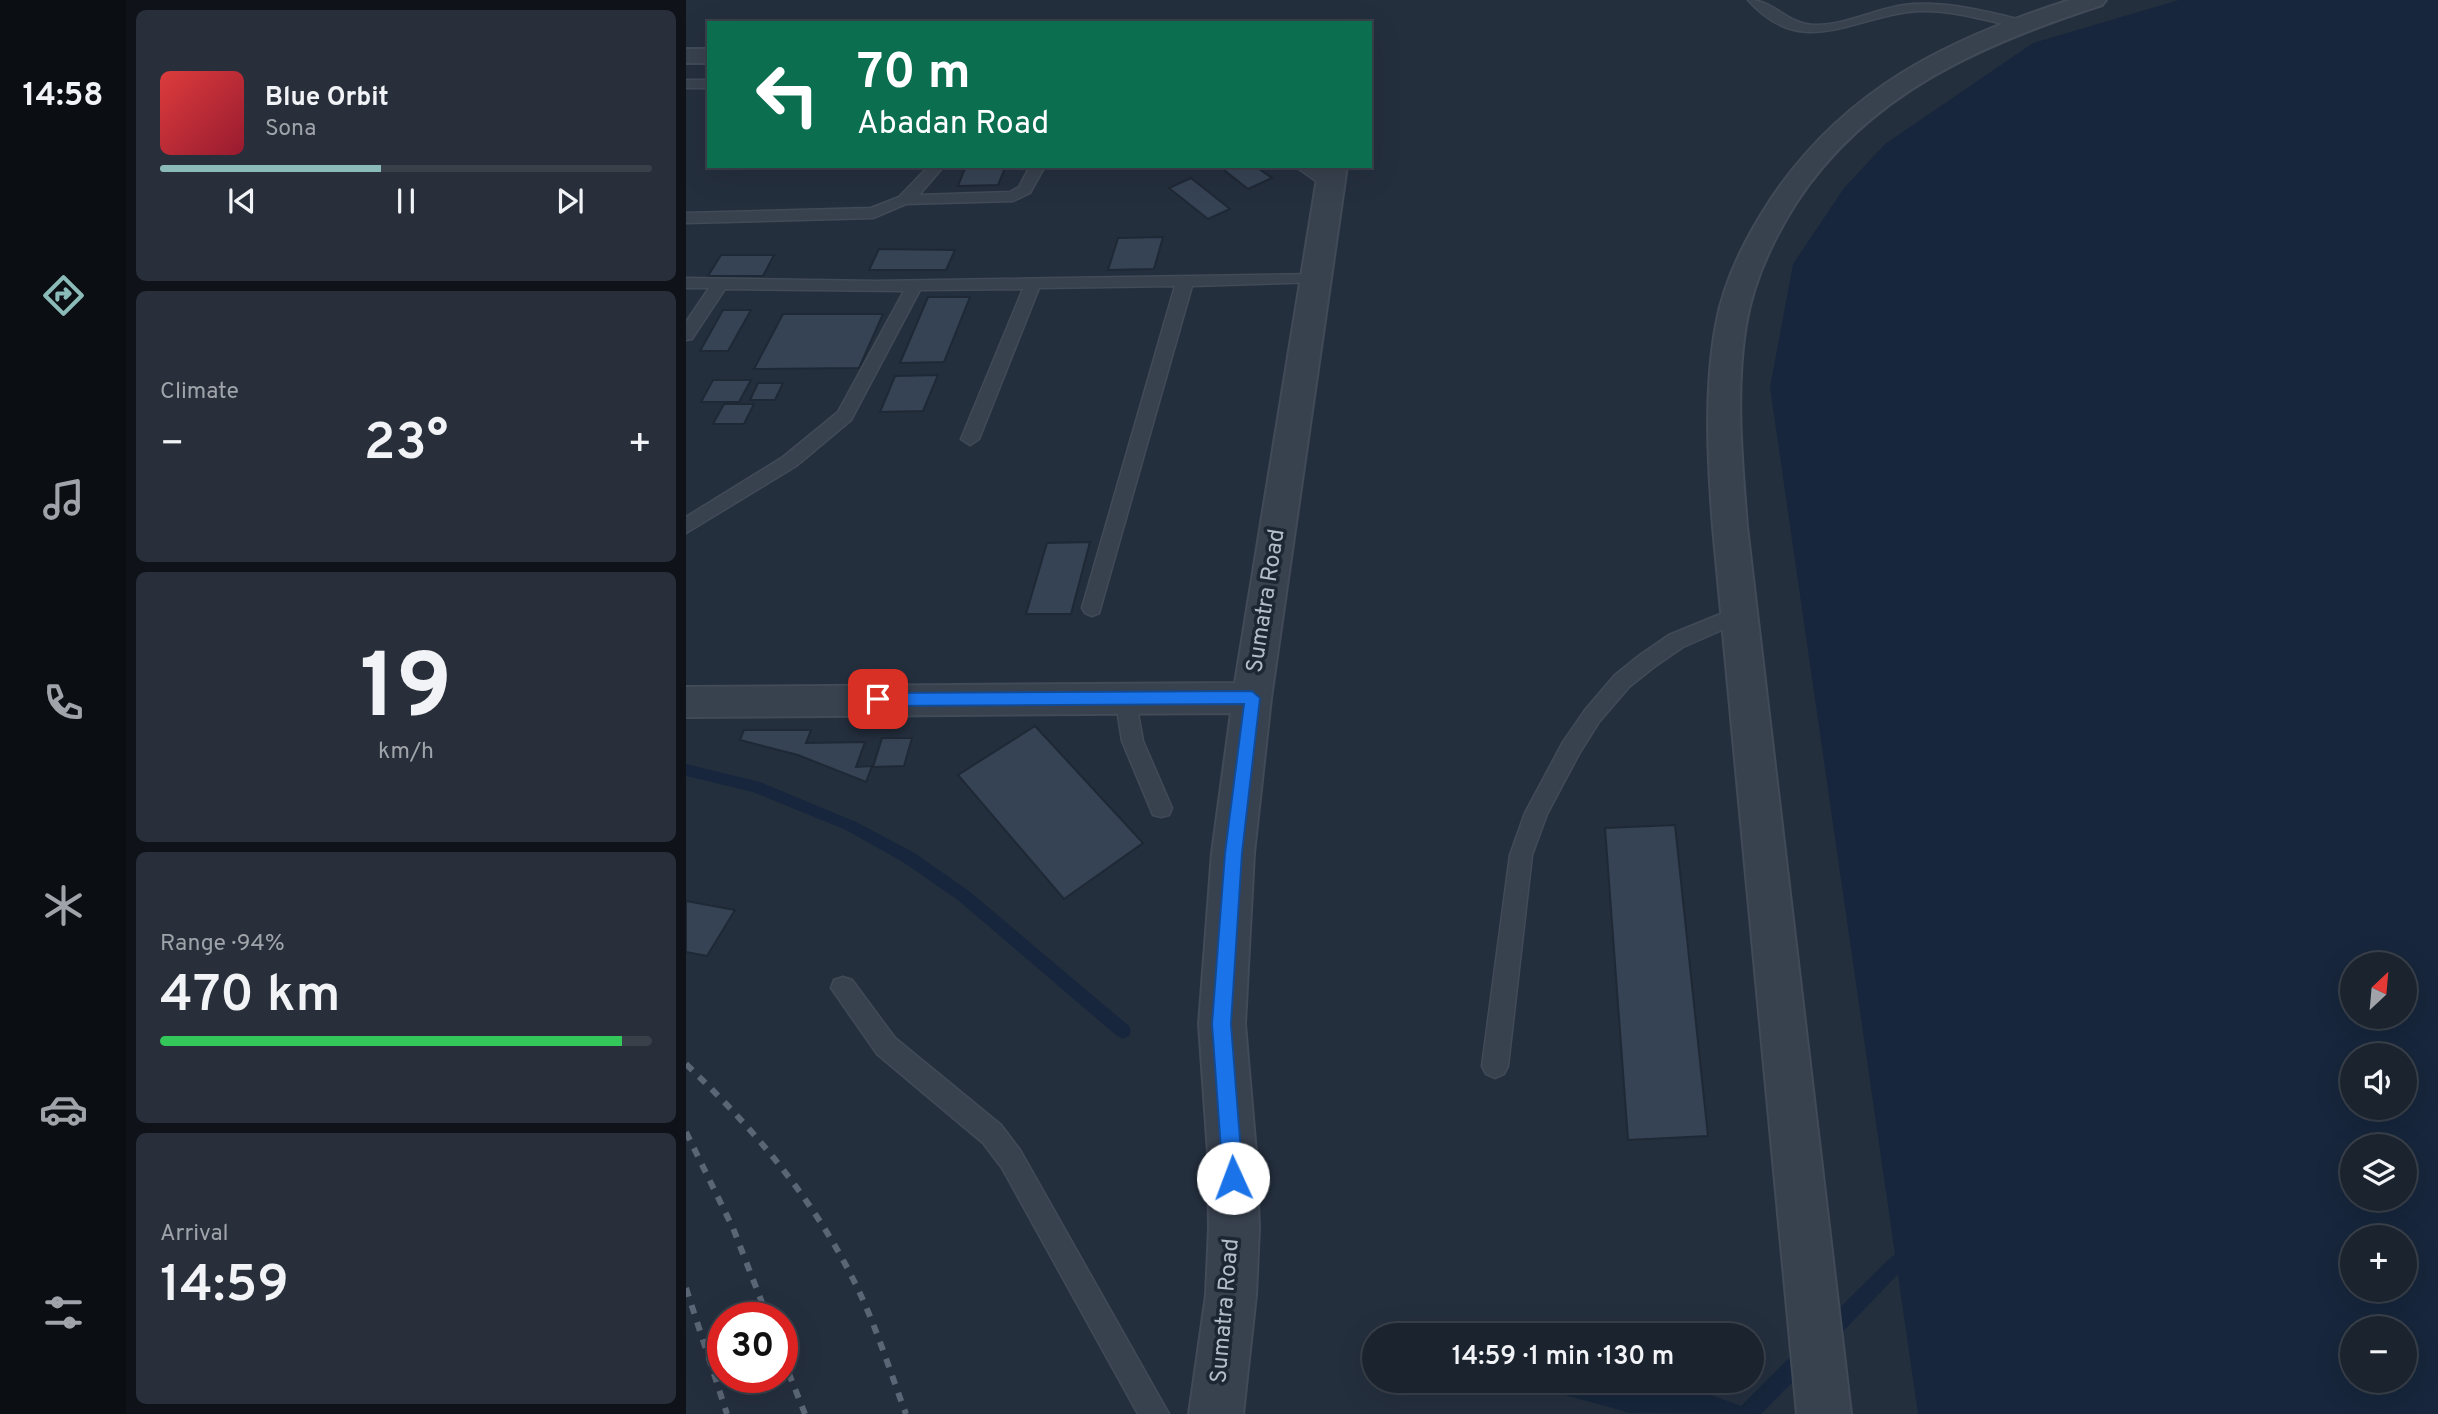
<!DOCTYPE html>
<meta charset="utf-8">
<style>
:root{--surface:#1b232e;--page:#282f3a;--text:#f1f3f6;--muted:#a0a4aa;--line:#39404a;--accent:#8bbbb9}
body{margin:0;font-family:Overpass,sans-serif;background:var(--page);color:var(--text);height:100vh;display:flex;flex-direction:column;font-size:26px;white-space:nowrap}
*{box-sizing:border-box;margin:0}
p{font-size:23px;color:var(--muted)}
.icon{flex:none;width:38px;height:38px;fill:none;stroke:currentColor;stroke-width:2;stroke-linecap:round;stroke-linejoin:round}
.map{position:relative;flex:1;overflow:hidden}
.panel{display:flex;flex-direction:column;gap:10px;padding:10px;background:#0f1319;width:560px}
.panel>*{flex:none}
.guide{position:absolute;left:21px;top:21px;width:665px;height:147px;border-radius:0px;box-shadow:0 7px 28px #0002,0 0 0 2px var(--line);background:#0b6e4f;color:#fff;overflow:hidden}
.needle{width:46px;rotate:26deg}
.buttons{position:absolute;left:1654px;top:952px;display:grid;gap:14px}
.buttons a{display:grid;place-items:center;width:77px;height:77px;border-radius:50%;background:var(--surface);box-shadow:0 7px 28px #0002,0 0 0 2px var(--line);font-size:35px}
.speed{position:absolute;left:21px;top:1302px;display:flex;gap:14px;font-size:35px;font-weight:700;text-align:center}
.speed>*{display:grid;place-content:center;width:91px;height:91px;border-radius:50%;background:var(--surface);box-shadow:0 7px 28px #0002,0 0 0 2px var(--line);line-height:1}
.speed .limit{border:10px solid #d22;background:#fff;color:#111}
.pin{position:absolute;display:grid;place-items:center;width:60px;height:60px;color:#fff;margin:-30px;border-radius:14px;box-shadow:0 4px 10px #0006}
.me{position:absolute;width:77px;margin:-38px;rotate:358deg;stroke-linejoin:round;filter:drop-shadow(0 0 5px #0008)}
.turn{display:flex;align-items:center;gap:24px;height:147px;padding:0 35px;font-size:32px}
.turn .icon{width:91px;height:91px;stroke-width:2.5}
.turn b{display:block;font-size:49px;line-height:60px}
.big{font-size:52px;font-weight:600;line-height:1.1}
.panel .card{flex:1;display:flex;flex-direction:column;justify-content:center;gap:10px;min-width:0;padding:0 24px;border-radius:10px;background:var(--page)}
.panel .dial{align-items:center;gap:0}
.dial b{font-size:91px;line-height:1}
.song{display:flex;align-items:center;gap:21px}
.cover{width:84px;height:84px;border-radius:10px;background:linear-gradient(135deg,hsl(0 70% 55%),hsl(350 70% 35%))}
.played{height:7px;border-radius:4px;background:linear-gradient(90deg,var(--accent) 45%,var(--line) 45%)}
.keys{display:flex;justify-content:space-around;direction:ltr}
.heat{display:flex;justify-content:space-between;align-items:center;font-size:38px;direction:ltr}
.charge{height:10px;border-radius:5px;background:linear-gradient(90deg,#34c759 94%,var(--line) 0)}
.trip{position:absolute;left:676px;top:1323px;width:402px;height:70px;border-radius:35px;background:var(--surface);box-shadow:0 7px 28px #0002,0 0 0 2px var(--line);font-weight:600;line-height:70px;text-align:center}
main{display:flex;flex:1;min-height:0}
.menu{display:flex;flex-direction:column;width:126px;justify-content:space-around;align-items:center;background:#0b0e12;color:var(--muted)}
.menu .icon{width:49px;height:49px}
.menu .current{color:var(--accent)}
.menu b{font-size:32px;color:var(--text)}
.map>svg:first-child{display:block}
.water{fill:#17263c;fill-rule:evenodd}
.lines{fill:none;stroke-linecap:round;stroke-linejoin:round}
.stream{fill:#17263c;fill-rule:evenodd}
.building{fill:#364354;stroke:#1f2835;stroke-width:2}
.lane-casing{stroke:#414a57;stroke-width:3}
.street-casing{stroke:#414a57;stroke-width:4}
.lane{fill:#38414e;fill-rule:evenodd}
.street{fill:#38414e;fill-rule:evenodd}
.rail{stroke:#5a6575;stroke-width:6;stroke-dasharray:9 9;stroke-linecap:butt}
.route{fill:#1a73e8;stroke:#114b97;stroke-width:2}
.labels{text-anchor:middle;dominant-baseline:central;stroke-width:7;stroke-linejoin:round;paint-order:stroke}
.street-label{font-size:23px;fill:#b4bcc9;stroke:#1d2633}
</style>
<main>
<nav class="menu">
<b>14:58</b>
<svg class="icon current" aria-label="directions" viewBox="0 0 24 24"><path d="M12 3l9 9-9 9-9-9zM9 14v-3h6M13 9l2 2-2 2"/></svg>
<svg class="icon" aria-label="music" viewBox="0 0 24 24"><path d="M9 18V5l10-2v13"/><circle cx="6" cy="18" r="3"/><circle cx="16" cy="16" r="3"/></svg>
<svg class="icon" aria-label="phone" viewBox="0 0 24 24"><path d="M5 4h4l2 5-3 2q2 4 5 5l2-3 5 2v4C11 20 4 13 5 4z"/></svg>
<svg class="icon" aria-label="climate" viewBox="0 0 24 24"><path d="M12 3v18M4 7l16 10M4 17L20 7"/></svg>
<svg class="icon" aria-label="car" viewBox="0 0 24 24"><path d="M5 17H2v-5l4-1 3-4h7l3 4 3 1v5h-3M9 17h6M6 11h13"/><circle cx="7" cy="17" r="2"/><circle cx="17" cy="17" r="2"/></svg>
<svg class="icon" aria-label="filters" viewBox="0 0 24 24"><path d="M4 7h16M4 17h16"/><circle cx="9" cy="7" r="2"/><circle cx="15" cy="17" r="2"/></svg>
</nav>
<section class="panel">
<div class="card">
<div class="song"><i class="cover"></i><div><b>Blue Orbit</b><p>Sona</p></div></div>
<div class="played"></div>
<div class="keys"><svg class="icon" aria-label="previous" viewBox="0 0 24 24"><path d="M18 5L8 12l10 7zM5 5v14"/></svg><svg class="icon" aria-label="pause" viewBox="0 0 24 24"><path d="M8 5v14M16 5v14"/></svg><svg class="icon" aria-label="next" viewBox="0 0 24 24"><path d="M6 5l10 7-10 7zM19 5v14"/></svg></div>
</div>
<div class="card"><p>Climate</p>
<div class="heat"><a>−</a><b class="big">23°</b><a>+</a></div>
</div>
<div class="card dial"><b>19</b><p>km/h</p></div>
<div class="card"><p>Range · 94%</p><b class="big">470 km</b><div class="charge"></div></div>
<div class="card"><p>Arrival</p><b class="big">14:59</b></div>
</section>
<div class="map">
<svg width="1752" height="1414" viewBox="0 0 1752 1414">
<rect width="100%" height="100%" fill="#242f3e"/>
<path class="water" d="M 1493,0 L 1752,0 L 1752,1414 L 1232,1414 L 1084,387 L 1107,264 L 1158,188 L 1199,144 L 1347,43 ZM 1666,964 L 1718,964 L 1718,1017 L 1666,1017 ZM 1666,1055 L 1718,1055 L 1718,1108 L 1666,1108 ZM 1666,1146 L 1718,1146 L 1718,1199 L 1666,1199 ZM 1666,1237 L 1718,1237 L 1718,1290 L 1666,1290 ZM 1718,1328 L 1718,1381 L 1666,1381 L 1666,1328 Z"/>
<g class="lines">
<g class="stream">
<polygon points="0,764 74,782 170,822 227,852 283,891 443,1026 445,1031 443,1036 437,1039 431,1036 273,901 217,862 160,830 67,792 0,776"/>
<polygon points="1211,1254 1217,1257 1220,1263 1217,1269 1148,1341 1141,1343 1134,1341 1132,1334 1134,1327 1205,1257"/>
<polygon points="1119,1347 1126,1349 1128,1356 1126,1363 1075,1414 944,1413 865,1391 858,1388 855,1381 899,1381 944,1393 1025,1395 1055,1406 1112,1349"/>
</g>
</g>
<g class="building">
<polygon points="280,166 320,166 312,185 272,186"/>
<polygon points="533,166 569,166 586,178 562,189"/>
<polygon points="505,178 544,209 522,219 483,188"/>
<polygon points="477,237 468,269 422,270 432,238"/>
<polygon points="193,249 269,250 260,270 183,270"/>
<polygon points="35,255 88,255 77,276 22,276"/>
<polygon points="242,297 284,297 258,362 214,363"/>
<polygon points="37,310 65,310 42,351 14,351"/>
<polygon points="97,314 197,314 173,368 68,369"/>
<polygon points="252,375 237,411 194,412 209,376"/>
<polygon points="27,380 65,380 53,402 15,402"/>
<polygon points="72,383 97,383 89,400 64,400"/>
<polygon points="38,404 68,404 58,424 27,424"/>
<polygon points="404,542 385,614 340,614 361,543"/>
<polygon points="349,726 457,843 378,899 272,775"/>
<polygon points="58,730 125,730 120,743 179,742 170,767 186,766 180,782 112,755 54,740"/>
<polygon points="196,738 226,738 218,766 187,767"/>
<polygon points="989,825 1022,1136 942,1140 919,828"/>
<polygon points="0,901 49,910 21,956 0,952"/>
</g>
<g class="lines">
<g class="lane-casing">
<g id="lane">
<path d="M 1062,0 C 1090,0 1100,25 1130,25 C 1160,25 1189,9 1218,5 C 1259,0 1301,12 1340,21 L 1342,24 L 1335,28 C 1302,21 1268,10 1234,11 C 1169,14 1118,63 1062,0 Z"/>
<rect x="0" y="80" width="23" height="8"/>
<polygon points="243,166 258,166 233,195 324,192 333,187 344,166 359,166 344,193 327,201 220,204 187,218 0,223 0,213 185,208 213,197"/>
<polygon points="609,166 626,166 654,186 651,189 641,189"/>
<polygon points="631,274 637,276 639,279 637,282 506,286 413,613 406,616 399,613 396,608 489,286 353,288 293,439 284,445 275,439 337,289 234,290 165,420 110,466 0,533 0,517 97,457 152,412 218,291 39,289 6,339 0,340 0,322 23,288 0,288 0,278 190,281"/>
<polygon points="1054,606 1061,609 1064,614 1061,619 997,647 968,667 943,687 913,722 893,754 861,814 846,855 822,1066 818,1074 809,1078 800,1074 796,1066 824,855 839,813 877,742 899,710 929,675 954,655 983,635"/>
<polygon points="439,689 446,691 449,697 457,741 486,808 483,815 475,817 467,815 436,741 429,697 432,691"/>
<polygon points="157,977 166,980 209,1038 315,1125 334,1150 483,1414 452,1414 316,1168 297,1143 191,1054 145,988 148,980"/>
</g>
</g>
<g class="street-casing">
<g id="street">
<path d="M 1384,0 L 1420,0 L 1416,5 C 1296,44 1182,93 1110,203 C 1087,239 1067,282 1060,325 C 1049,390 1056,462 1061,527 L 1165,1414 L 1111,1414 L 1027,527 C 1022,461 1018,390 1030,325 C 1038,280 1060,237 1085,199 C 1159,89 1261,39 1384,0 Z"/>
<rect x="0" y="49" width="23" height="14"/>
<polygon points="633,166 661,166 585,698 568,853 559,1024 570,1153 573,1228 570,1295 557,1414 503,1414 520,1295 523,1228 522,1153 513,1024 526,853 545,713 0,717 0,687 549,683"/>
</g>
</g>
<use href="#lane" class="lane"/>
<use href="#street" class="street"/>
<g class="rail">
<path d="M 0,1064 C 66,1127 126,1197 167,1279 C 189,1322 203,1369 220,1414"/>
<polyline points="0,1132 47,1228 82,1318"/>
<polyline points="0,1288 41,1414"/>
<polyline points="96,1356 119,1414"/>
</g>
</g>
<polygon class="route" points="566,691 574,698 556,853 545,1024 557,1178 554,1185 547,1188 539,1185 537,1178 526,1024 539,853 558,704 192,706 184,699 192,693"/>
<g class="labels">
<g class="street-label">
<text transform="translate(581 601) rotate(-81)">Sumatra Road</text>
<text transform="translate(540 1311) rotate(-85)">Sumatra Road</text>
</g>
</g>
</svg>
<div class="buttons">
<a><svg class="needle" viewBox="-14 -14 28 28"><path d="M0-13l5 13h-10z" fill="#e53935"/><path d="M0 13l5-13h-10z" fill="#a0a4aa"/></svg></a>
<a><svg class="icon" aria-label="sound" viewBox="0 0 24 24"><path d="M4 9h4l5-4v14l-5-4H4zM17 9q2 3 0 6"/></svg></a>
<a><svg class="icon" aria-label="layers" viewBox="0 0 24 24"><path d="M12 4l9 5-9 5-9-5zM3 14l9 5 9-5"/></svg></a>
<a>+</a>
<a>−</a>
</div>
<div class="speed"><div class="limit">30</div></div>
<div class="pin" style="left:192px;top:699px;background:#d93025"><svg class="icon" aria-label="arrive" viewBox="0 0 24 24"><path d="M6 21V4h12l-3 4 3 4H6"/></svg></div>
<svg class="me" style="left:547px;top:1178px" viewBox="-20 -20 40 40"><circle r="19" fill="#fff"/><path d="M0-13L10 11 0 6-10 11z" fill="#1a73e8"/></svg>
<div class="trip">14:59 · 1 min · 130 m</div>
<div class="guide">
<div class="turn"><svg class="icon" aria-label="left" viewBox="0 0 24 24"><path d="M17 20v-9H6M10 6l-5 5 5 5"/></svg><div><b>70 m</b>Abadan Road</div></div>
</div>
</div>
</main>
